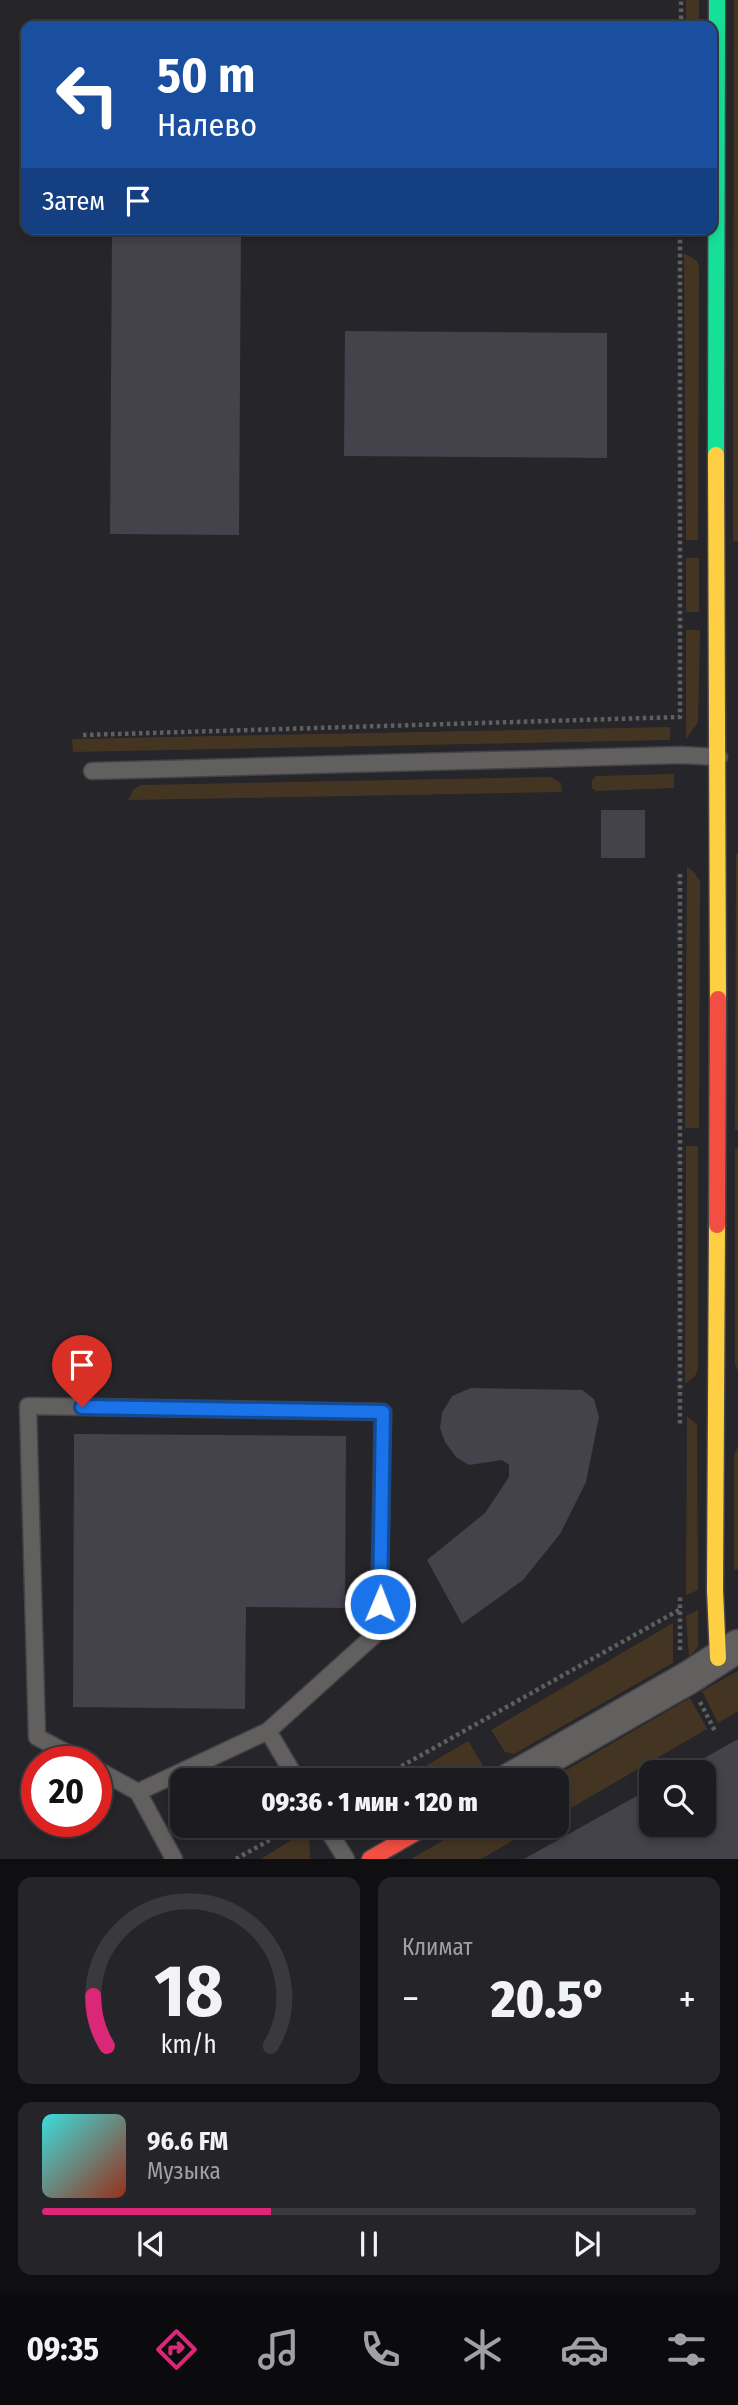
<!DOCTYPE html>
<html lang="ru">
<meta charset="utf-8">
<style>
:root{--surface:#1c1c20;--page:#252529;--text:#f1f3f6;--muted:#a0a1a5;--line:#3a3a3e;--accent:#db2777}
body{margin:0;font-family:"Fira Sans Condensed",sans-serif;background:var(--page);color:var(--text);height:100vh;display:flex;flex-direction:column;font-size:26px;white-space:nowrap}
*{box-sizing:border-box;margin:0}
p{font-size:23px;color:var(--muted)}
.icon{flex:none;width:38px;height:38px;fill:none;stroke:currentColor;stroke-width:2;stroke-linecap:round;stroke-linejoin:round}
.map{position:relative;height:1859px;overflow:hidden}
.side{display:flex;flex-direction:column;gap:18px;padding:18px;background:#0f0f12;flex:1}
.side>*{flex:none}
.guide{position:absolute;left:21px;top:21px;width:696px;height:214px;border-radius:14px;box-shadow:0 4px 10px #0003,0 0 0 2px var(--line);background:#1a4fa0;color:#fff;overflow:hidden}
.fabs{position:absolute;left:639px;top:1760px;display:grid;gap:14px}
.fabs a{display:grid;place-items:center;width:77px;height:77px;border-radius:14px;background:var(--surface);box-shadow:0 4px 10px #0003,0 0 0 2px var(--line);font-size:35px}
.speed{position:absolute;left:21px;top:1746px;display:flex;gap:14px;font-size:35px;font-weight:700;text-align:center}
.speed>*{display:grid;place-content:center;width:91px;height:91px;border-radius:50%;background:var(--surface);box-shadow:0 4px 10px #0003,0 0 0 2px var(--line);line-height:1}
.speed .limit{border:10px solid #d22;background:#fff;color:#111}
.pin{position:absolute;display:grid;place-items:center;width:60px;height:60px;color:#fff;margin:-72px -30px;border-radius:50% 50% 50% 0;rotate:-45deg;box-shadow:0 0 7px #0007}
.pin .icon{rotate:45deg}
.me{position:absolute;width:77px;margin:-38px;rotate:1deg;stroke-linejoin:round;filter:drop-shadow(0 0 5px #0008)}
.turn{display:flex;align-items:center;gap:24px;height:147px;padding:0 21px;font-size:32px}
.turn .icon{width:91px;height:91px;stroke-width:2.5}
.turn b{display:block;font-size:49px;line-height:60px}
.then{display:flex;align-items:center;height:66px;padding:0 21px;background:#0003;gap:14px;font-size:26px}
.big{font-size:52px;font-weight:800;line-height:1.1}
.side .tile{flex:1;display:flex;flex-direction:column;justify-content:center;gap:10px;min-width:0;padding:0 24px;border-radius:14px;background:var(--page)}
.side .dial{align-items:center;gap:0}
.dial svg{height:182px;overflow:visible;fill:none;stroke:var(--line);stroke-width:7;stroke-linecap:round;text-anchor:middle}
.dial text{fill:var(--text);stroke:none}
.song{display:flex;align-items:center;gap:21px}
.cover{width:84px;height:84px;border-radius:10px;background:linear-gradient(135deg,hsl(180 70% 55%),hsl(10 70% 35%))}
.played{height:7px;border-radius:4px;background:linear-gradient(90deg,var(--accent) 35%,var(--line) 35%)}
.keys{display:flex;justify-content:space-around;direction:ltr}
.heat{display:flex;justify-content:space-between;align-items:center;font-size:38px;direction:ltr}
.side .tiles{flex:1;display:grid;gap:18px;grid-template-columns:1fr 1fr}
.tile:last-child{grid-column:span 2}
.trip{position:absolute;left:170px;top:1768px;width:399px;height:70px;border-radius:14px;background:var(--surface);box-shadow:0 4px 10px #0003,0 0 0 2px var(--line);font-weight:800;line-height:70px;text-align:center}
.tab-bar{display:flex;height:112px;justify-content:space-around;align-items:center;background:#0b0b0d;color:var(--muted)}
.tab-bar .icon{width:49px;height:49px}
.tab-bar .current{color:var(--accent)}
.tab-bar b{font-size:32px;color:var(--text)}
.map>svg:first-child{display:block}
.green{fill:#443523}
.building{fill:#44424a}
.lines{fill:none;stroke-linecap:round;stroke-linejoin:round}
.lane-casing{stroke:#444347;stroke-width:19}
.street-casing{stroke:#444347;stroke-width:35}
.fast-casing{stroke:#444347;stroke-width:19}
.slow-casing{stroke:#444347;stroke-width:19}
.jam-casing{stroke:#444347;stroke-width:19}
.path{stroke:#605f60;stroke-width:4.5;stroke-dasharray:3.5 3.5;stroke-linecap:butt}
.lane{stroke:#61605f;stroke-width:16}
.street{stroke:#61605f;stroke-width:32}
.fast{stroke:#16e098;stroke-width:16}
.slow{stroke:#ffcf43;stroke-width:16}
.jam{stroke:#f24e42;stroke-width:16}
.route-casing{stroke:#114b97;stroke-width:18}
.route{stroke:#1a73e8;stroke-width:12}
</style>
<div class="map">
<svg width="738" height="1859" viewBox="0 0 738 1859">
<rect width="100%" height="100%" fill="#26252a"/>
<g class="green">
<rect x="686" y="0" width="13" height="26"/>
<polygon points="734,0 738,0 738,541 733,541"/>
<polygon points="684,253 697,261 699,266 698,540 686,540"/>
<rect x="686" y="558" width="13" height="54"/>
<polygon points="686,630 700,630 698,722 686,739"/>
<polygon points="670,727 670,740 73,752 72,739"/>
<polygon points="674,774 674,788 596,791 592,788 592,781 596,776"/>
<polygon points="550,777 561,783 562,792 128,800 133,790 141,785"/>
<polygon points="738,852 738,1130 735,1130 736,855"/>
<polygon points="687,867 693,871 700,881 699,1128 685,1128"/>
<polygon points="686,1146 698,1146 698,1369 695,1376 685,1384"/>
<polygon points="738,1148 738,1372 735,1363 735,1149"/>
<polygon points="687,1416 697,1425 698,1590 686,1595"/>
<polygon points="738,1446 738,1569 734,1570 734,1455"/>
<polygon points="698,1610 698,1647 689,1657 686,1616"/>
<polygon points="673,1623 673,1663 514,1754 505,1752 491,1730"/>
<polygon points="738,1671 738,1711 718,1723 702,1691"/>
<polygon points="690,1698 707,1729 557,1816 556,1780 549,1780"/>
<polygon points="468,1741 482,1764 483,1774 473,1780 402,1780"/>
<polygon points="470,1825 540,1825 481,1859 411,1859"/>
<polygon points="309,1829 310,1859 261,1859"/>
</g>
<g class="building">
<polygon points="112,229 241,229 239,535 110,534"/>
<polygon points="345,331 607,333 607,458 344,456"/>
<rect x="601" y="810" width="44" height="48"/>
<polygon points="471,1388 582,1390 594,1399 599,1417 586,1482 560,1534 523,1580 462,1624 427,1560 485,1513 509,1477 509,1465 502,1460 469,1465 456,1457 445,1442 440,1428 442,1413 452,1396"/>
<polygon points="74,1434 346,1436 345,1608 246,1607 245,1709 73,1707"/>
<polygon points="738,1739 738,1859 524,1859 651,1788 651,1825 704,1825 704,1773 678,1773"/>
</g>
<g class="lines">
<g class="lane-casing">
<g id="lane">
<polyline points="92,771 680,755 719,757"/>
<polyline points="268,1731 297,1780"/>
<polyline points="84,1762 37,1737 28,1406 383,1412 379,1631 268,1731 138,1792"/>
<polyline points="96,1769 138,1792 174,1859"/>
<polyline points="325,1825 346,1859"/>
</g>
</g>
<g class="street-casing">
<polyline id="street" points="509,1780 688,1678 738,1646"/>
</g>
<g class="fast-casing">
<polyline id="fast" points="716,455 717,0"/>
</g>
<g class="slow-casing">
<g id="slow">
<path d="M 716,455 C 716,636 719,817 718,999"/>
<polyline points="717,1225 715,1590 718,1658"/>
</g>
</g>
<g class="jam-casing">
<g id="jam">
<polyline points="717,1225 718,999"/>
<polyline points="370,1859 429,1825"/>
</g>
</g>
<g class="path">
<polyline points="681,26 681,0"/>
<polyline points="83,735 680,717 680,229"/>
<polyline points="680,874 680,1426"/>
<polyline points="680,1650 680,1596"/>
<polyline points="700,1702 715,1731"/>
<polyline points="377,1780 679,1610"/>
<polyline points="236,1859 296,1825"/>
</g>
<use href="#lane" class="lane"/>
<use href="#street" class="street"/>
<use href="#fast" class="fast"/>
<use href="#slow" class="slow"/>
<use href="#jam" class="jam"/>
</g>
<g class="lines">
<g class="route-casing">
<polyline id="route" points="82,1407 383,1412 380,1604"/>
</g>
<use href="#route" class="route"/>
</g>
</svg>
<div class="fabs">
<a><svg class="icon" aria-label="search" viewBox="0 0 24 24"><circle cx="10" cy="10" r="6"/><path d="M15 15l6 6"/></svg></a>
</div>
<div class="speed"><div class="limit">20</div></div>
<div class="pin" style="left:82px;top:1407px;background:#d93025"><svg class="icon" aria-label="arrive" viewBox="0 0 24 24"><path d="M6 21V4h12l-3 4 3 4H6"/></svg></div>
<svg class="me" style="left:380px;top:1604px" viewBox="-20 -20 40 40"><circle r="17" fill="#1a73e8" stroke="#fff" stroke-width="3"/><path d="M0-11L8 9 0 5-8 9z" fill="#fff"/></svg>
<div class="trip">09:36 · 1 мин · 120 m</div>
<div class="guide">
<div class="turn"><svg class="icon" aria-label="left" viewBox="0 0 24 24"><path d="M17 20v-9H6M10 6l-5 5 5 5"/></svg><div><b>50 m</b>Налево</div></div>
<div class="then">Затем<svg class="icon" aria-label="arrive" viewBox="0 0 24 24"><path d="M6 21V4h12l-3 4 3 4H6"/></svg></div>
</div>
</div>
<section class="side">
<div class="tiles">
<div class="tile dial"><svg viewBox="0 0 100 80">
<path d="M14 69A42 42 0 1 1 86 69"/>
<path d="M14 69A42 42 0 0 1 8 47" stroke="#db2777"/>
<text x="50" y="56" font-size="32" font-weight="700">18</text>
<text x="50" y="72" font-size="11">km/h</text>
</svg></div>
<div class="tile"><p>Климат</p>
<div class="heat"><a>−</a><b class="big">20.5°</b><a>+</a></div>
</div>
<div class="tile">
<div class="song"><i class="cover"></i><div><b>96.6 FM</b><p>Музыка</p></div></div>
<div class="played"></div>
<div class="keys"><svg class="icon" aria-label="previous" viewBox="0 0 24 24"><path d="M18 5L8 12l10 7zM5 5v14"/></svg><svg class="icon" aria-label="pause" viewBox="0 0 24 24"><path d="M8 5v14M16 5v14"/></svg><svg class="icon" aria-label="next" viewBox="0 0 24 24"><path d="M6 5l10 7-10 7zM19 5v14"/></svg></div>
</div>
</div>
</section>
<nav class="tab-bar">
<b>09:35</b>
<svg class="icon current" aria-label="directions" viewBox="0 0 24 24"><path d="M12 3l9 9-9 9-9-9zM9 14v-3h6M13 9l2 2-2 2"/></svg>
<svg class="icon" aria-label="music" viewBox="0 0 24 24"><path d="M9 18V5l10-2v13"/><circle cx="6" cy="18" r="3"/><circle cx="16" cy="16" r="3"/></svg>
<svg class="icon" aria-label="phone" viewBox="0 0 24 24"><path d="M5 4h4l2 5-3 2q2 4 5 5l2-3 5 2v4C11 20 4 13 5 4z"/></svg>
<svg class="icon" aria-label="climate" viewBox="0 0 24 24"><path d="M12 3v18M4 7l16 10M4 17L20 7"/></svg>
<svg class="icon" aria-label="car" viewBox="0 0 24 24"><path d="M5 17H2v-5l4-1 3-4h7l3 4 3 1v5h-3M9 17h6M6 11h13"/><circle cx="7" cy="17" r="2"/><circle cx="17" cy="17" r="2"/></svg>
<svg class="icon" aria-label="filters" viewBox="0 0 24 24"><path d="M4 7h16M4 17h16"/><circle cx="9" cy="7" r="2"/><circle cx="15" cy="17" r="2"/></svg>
</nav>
